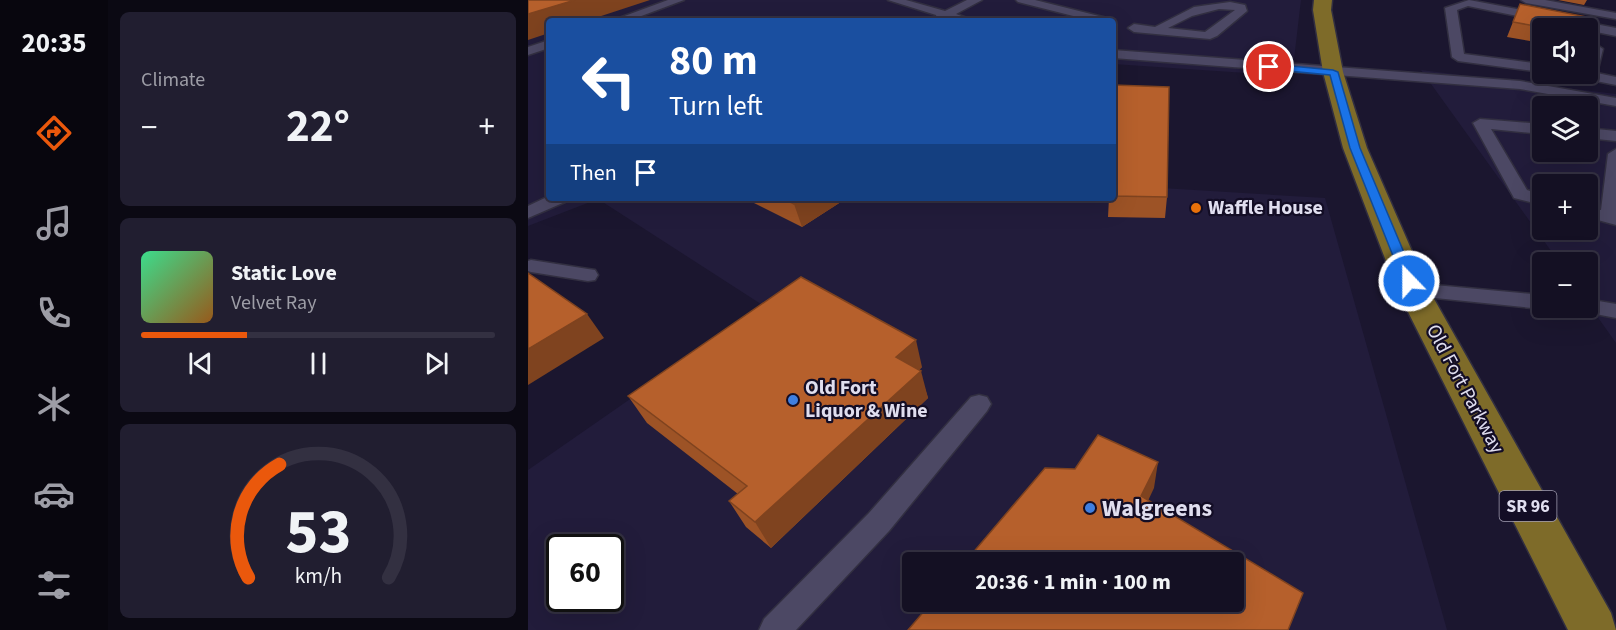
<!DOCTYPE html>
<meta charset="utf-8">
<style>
:root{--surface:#141023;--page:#211e30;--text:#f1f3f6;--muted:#9d9da6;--line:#333041;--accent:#ea580c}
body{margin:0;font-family:"Source Sans 3",sans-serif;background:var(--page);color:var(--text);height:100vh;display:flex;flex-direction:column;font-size:22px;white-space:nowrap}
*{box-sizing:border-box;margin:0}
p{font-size:20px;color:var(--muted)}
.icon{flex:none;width:33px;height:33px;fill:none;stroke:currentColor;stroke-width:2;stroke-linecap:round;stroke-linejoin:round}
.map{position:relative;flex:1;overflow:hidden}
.drawer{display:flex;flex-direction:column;gap:12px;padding:12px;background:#0b0913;width:420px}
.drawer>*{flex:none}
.top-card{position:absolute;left:18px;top:18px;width:570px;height:183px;border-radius:6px;box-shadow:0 6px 24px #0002,0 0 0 2px var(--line);background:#1a4fa0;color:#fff;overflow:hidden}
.buttons{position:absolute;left:1004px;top:18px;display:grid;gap:12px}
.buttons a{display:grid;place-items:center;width:66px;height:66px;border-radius:6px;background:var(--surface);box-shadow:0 6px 24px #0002,0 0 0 2px var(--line);font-size:30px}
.speed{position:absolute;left:18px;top:534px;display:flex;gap:12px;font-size:30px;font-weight:700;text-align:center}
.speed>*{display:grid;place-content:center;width:78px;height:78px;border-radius:50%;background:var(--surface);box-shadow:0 6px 24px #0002,0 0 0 2px var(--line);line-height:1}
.speed .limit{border:3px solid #111;border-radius:9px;background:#fff;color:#111}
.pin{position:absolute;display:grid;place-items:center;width:51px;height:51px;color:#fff;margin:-26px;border:3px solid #fff;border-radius:50%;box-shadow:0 2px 6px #0007}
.me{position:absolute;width:66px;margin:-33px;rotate:338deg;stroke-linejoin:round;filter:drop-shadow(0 0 4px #0008)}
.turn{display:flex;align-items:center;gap:21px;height:126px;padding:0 24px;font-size:27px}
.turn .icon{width:78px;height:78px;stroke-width:2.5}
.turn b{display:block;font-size:42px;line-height:51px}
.then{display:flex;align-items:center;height:57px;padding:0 24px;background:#0003;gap:12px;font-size:22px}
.big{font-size:45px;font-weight:700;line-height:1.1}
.drawer .card{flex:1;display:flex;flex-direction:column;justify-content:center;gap:9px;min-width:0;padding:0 21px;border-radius:9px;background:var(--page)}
.drawer .dial{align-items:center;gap:0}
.dial svg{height:156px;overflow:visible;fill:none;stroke:var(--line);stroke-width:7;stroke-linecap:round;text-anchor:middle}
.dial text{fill:var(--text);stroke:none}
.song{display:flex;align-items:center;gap:18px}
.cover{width:72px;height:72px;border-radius:9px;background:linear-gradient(135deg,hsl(150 70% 55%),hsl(30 70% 35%))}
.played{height:6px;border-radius:3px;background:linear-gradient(90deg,var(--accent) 30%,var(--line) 30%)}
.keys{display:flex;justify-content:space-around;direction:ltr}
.heat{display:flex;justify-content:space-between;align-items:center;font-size:33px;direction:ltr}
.trip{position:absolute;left:374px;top:552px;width:342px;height:60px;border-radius:6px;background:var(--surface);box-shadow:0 6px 24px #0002,0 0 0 2px var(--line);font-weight:700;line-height:60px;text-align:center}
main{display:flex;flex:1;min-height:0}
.menu{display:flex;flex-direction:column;width:108px;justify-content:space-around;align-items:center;background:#08060e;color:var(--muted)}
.menu .icon{width:42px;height:42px}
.menu .current{color:var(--accent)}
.menu b{font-size:27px;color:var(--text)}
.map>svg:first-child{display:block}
.built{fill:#221c3b;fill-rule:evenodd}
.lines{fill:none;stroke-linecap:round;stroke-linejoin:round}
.lane-casing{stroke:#322f41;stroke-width:3}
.primary-casing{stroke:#322f41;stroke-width:3}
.lane{fill:#4c4864;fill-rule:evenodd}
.primary{fill:#7e6b29;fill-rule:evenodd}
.wall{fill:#9d5326}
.shaded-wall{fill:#7f431f}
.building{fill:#b6602c;stroke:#7f431f;stroke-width:1.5}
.route{fill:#1a73e8;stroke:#114b97;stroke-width:1.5}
.food-dot{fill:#e8710a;stroke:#130d25;stroke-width:2}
.shop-dot{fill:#3f7fe0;stroke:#130d25;stroke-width:2}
.labels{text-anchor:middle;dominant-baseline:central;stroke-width:4.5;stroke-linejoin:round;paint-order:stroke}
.shield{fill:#130d25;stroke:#a29fb2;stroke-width:1.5}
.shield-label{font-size:18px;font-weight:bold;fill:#e0deef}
.poi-label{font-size:20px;font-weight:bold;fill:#e0deef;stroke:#130d25;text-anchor:start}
.street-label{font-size:20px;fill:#e0deef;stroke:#130d25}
.near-poi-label{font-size:24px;font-weight:bold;fill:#e0deef;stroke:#130d25;text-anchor:start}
</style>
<main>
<nav class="menu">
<b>20:35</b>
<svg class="icon current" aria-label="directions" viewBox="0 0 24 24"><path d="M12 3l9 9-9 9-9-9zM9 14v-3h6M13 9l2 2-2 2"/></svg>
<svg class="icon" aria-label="music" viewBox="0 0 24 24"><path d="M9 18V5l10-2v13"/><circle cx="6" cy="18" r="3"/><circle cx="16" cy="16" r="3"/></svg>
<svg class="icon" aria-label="phone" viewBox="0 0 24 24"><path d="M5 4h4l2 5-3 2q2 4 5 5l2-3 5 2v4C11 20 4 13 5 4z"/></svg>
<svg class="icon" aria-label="climate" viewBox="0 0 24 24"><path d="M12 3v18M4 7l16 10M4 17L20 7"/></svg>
<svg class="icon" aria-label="car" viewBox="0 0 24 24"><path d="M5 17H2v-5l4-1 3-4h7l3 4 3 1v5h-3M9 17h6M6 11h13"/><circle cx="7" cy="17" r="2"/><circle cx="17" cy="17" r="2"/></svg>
<svg class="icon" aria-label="filters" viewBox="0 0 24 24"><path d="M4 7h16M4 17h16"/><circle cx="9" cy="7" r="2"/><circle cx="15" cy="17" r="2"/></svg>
</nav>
<section class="drawer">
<div class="card"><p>Climate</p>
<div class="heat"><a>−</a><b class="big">22°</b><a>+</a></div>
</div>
<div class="card">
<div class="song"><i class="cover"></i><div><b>Static Love</b><p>Velvet Ray</p></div></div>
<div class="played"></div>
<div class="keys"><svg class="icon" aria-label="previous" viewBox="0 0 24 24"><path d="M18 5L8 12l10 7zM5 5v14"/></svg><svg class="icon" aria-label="pause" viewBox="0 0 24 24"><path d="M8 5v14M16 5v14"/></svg><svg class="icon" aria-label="next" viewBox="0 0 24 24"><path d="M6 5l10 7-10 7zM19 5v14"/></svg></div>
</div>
<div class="card dial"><svg viewBox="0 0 100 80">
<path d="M14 69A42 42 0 1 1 86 69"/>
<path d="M14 69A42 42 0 0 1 30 11" stroke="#ea580c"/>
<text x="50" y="56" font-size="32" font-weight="700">53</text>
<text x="50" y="72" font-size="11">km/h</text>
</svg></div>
</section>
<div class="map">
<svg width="1088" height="630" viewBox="0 0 1088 630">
<rect width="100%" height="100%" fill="#1b162f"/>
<g class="built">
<path d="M 0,0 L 773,0 L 764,76 L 585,64 L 585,21 L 21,21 L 21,198 L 585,198 L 585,185 L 797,198 L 919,630 L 0,630 L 0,470 L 236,306 L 70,199 L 0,226 ZM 32,548 L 82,548 L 82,598 L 32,598 ZM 384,562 L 705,562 L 705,602 L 384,602 Z"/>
<path d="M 893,70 L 1088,94 L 1088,343 L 1059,302 L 1059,262 L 1031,262 ZM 1014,106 L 1059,106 L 1059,152 L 1014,152 ZM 1014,184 L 1059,184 L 1059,230 L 1014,230 Z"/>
</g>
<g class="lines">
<g class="lane-casing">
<g id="lane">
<polygon points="140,0 156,0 100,21 83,21"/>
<polygon points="360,0 378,0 417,11 439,0 454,0 428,14 447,21 409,19 408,15"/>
<polygon points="488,0 507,0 583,19 585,21 565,21 490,2"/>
<polygon points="941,0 1088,28 1088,36 940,6 929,10 936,54 1014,64 1014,72 930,61 924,57 917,8"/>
<polygon points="993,0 1017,0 1088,13 1088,19 998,3"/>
<path d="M 702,2 L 717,5 L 719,11 L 689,36 L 682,39 L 606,32 L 600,28 L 606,24 L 627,27 L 666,7 ZM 691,9 L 707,10 L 677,32 L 640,28 L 664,16 Z"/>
<polygon points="21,40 21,48 0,55 0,47"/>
<polygon points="1069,45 1075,49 1069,73 1088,77 1088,85 1048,77 1046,74 1059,74 1063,49"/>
<polygon points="585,50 992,81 1088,98 1088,106 992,89 585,58"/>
<polygon points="952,119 1014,124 1014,134 963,129 999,190 1014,195 1014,205 986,198 945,123"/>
<polygon points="1059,128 1088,131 1088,141 1059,138"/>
<polygon points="1088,149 1088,225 1059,217 1059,207 1073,210 1080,154"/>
<polygon points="21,196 40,198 37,202 0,218 0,206"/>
<polygon points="3,260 60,269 67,270 70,275 67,280 60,281 3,272 0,271 0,261"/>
<polygon points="885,283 1014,295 1014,308 1019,308 1014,309 878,295 875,290 878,285"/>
<polygon points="1059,299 1088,304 1088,318 1052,311 1050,308 1059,308"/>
<polygon points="451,395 459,397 463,404 459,411 361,531 268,630 231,630 236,619 341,513 443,397"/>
</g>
</g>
<g class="primary-casing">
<polygon id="primary" points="786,0 804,0 803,10 815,72 839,148 901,290 1083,613 1088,630 1040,630 869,290 815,148 795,72 785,10"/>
</g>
<use href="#lane" class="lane"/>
<use href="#primary" class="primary"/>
</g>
<g class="wall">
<polygon points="1030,0 1059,0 1056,5"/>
<polygon points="992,4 1057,28 1014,28 1014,43 979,37"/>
<polygon points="585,85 639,197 637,218 580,217 581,198 585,198"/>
<polygon points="216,198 319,198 274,227"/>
<polygon points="394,367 391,370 400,398 243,548 218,527 201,501 210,494 119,423 100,396"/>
</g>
<g class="shaded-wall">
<polygon points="47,0 122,0 58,21 21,21 21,33 0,40 0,14"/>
<polygon points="275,198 319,198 274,227 266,204"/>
<polygon points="59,314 76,338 0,385 0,349"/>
<polygon points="388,340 394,367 375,384 368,357"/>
<polygon points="393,371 400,398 243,548 227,522"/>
<polygon points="630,462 626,488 610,522 613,496"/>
</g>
<g class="building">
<polygon points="0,0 47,0 0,14"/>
<polygon points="992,4 1059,17 1057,28 1018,28 985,22"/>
<polygon points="585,85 641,87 639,197 585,196"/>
<polygon points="255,198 275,198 266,204"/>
<polygon points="0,273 59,314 0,349"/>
<polygon points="273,277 388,340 368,357 393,371 227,522 201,501 219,486 100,396"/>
<polygon points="570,435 630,462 613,496 775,593 760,630 380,630 404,602 705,602 705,562 437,562 517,468 547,469"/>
</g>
<polygon class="route" points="741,64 805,70 810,72 832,148 888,281 886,284 877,284 875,281 822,148 802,75 738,69 738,65"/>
<circle class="food-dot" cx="668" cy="208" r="6"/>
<g class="shop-dot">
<circle cx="265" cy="400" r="6"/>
<circle cx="562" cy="508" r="6"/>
</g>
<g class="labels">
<rect class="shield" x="971.5" y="491" width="57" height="30" rx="4.5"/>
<g class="shield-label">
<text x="1000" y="506">SR 96</text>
</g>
<g class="poi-label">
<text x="680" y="208">Waffle House</text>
<text x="277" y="388">Old Fort<tspan x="277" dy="23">Liquor &amp; Wine</tspan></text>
</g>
<g class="street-label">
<text transform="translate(937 389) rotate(62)">Old Fort Parkway</text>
</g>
<g class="near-poi-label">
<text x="574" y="508">Walgreens</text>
</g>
</g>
</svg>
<div class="buttons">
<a><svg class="icon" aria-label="sound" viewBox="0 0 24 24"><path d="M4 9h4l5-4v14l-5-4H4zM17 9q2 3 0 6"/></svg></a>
<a><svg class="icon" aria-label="layers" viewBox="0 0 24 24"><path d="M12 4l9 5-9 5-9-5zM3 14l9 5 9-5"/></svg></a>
<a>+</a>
<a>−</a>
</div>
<div class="speed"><div class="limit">60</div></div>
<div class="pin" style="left:741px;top:67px;background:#d93025"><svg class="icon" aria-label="arrive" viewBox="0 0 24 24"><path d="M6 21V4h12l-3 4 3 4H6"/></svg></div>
<svg class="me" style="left:881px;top:281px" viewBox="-20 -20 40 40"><circle r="17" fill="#1a73e8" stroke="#fff" stroke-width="3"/><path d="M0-11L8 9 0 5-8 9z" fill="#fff"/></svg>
<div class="trip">20:36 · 1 min · 100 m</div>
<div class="top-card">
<div class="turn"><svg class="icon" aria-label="left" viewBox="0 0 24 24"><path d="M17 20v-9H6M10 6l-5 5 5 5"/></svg><div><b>80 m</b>Turn left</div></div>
<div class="then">Then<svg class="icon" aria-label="arrive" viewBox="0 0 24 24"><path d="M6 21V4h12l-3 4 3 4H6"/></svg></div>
</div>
</div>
</main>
